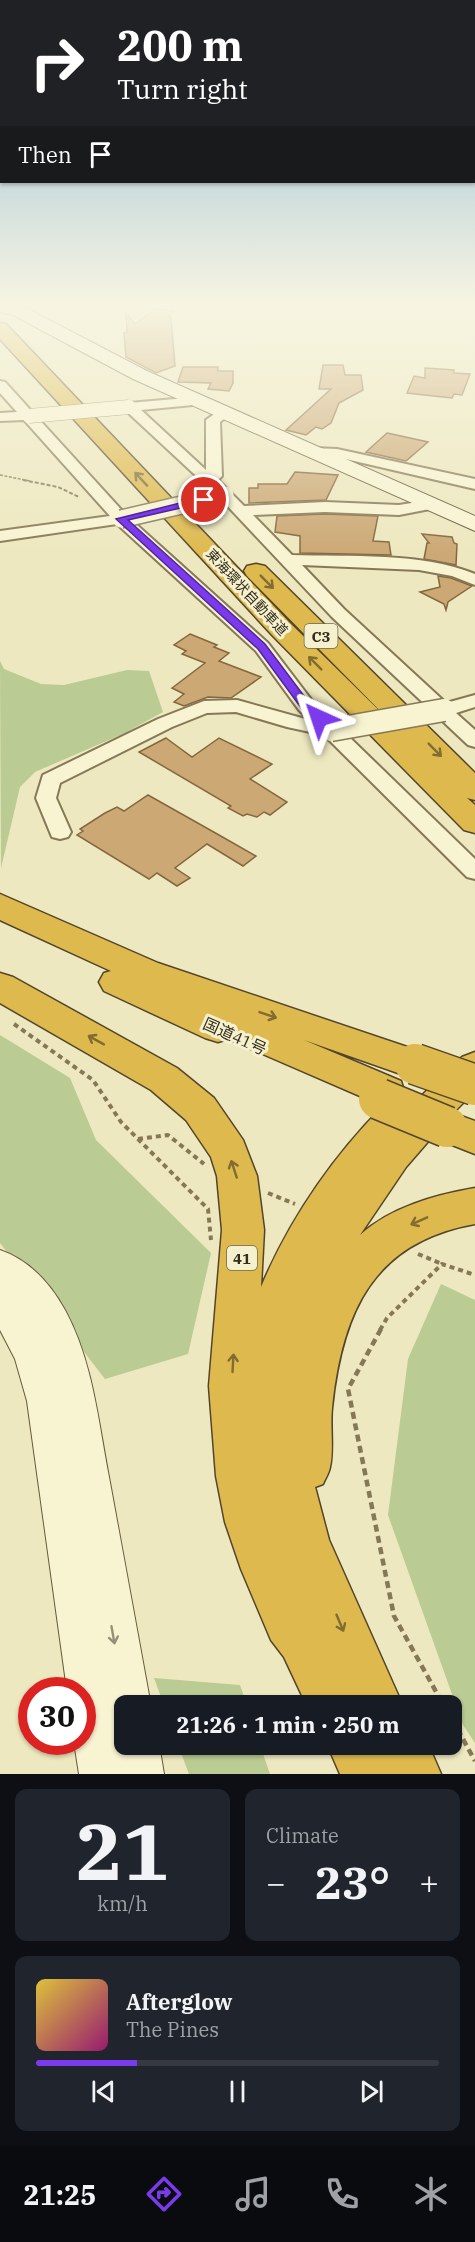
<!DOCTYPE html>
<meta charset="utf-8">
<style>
:root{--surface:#171b24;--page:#20242c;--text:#f1f3f6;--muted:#9ea1a6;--line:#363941;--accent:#7c3aed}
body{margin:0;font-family:"IBM Plex Serif","Noto Sans JP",serif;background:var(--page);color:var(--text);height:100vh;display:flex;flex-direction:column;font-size:22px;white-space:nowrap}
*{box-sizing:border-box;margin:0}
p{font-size:20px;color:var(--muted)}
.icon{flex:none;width:33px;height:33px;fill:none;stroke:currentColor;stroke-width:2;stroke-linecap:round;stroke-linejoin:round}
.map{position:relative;height:1774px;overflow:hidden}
.sheet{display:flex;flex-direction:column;gap:15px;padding:15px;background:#0d0f14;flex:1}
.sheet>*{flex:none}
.guide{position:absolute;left:0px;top:0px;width:476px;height:183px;box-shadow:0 2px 4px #0004;background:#202124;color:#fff;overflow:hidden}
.speed{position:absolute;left:18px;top:1677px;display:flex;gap:12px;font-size:30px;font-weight:700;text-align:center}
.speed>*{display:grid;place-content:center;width:78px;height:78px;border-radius:50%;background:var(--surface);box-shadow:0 2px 4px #0004;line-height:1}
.speed .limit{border:9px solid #d22;background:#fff;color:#111}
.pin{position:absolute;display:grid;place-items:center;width:51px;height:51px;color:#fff;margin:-26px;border:3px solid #fff;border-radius:50%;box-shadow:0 2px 6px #0007}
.me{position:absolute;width:66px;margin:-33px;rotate:318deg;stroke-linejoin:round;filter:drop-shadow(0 0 4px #0008)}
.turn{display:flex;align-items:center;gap:21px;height:126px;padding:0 18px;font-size:27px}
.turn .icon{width:78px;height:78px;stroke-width:2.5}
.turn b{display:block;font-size:42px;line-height:51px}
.then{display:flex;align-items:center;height:57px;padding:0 18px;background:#0003;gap:12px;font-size:22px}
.big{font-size:45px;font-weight:800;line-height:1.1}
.sheet .widget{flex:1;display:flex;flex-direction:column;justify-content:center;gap:9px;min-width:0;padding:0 21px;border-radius:12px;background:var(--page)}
.sheet .dial{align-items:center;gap:0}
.dial b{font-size:78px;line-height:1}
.song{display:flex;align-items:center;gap:18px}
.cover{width:72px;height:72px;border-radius:9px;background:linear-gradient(135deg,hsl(50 70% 55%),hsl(320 70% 35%))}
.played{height:6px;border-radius:3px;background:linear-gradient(90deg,var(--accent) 25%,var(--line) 25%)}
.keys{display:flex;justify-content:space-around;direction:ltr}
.heat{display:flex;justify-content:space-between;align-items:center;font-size:33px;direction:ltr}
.sheet .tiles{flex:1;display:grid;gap:15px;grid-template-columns:1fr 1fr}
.widget:last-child{grid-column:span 2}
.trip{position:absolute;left:114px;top:1695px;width:348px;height:60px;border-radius:12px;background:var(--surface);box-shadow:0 2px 4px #0004;font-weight:800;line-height:60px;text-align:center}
.dock{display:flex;height:96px;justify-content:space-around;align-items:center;background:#090b0e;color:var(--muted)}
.dock .icon{width:42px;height:42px}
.dock .on{color:var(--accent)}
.dock b{font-size:27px;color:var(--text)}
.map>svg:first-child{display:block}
.green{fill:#bacb93}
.building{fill:#cca875;stroke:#85673d;stroke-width:1.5}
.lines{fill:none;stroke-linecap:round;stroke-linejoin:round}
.street-casing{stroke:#867857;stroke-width:4}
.secondary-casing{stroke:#67593b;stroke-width:2}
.highway-casing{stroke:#53452c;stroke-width:3}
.path-far3{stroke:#867857;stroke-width:1.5;stroke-dasharray:3 1.5;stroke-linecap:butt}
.path-far2{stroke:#867857;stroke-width:2;stroke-dasharray:4 2;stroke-linecap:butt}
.path-far1{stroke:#867857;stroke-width:4;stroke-dasharray:5 4;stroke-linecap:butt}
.path{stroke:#867857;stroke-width:4.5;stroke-dasharray:7 4.5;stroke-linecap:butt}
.street{fill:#f8f4d2;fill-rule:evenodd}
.secondary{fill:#f8f4d2;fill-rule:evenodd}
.highway{fill:#deb94e;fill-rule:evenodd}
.street-bridge-far2-casing{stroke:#867857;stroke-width:15;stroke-linecap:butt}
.street-bridge-far1-casing{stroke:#867857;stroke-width:20;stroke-linecap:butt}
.street-bridge-casing{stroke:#867857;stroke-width:25;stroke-linecap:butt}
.highway-bridge-casing{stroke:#53452c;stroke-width:43;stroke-linecap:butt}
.street-bridge-far2{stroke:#f8f4d2;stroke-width:14}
.street-bridge-far1{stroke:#f8f4d2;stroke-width:17}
.street-bridge{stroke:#f8f4d2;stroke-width:22}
.highway-bridge{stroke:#deb94e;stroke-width:40}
.oneway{stroke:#816c32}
.oneway2{stroke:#969077}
.route{fill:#7c3aed;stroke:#51269a;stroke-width:1.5}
.labels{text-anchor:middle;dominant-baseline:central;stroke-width:6;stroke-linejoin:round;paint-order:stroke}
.far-street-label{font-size:14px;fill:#352d1c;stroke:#f5f1ce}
.shield{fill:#f5f1ce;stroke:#6f6851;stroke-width:1.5}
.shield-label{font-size:15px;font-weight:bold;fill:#352d1c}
.street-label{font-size:16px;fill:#352d1c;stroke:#f5f1ce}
</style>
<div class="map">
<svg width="475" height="1774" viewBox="0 0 475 1774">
<rect width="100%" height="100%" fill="#ede8bf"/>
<g class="green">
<polygon points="0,661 4,669 41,684 64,685 127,670 149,671 163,712 125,733 35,772 20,787 1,868"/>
<polygon points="0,1035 70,1078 96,1140 211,1253 188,1354 105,1379 0,1243"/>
<polygon points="441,1284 475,1300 475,1743 463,1725 388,1515 408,1359"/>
<polygon points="154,1678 240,1685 247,1705 164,1705"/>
<polygon points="178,1745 260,1745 270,1774 189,1774"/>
</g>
<g class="building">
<polygon points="155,309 174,311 168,317 171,317 175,366 156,373 126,357 124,333 127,332 126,313 135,324"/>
<polygon points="323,365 343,365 345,375 361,375 363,390 339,403 331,423 322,429 316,427 306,435 286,430 331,389 319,389"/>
<polygon points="183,367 218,367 218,371 233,371 233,383 229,391 208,389 211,383 178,382"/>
<polygon points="425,368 454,370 454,373 470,374 462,395 454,394 452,398 407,393 414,376 425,378"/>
<polygon points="387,433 401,436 428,442 406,461 366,452"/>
<polygon points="295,472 338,475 326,500 249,503 249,488 258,488 258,484 287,484"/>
<polygon points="325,514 378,516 373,541 389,542 391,555 300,553 300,536 275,532 277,516"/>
<polygon points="422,534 452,537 454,543 457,544 456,565 424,559 427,543 429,543"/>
<polygon points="438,576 451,578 472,586 448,602 446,610 444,604 420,592 440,587"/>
<polygon points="190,634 217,645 214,647 229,653 219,661 261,677 231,698 208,697 184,706 174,702 184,694 172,688 205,663 182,654 186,651 174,645"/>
<polygon points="166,738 192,757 219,738 272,764 250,779 287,802 270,815 264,812 257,817 247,814 243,816 228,808 231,806 139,752"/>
<polygon points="148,795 219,835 256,856 243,866 207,844 175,868 190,878 177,886 157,873 149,879 77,835 83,831 80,829 105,813 117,807 124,811"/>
</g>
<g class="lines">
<g class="street-casing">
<g id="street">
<polygon points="0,381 5,382 127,516 268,643 313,702 475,859 475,879 467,877 324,735 287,727 236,712 207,713 172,727 60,783 56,798 71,832 68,837 60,839 52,837 36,798 43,775 158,719 204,701 237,700 309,720 299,710 256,651 117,524 0,541 0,531 110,516 24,420 0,421 0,413 17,412 0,393"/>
<path d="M 198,397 L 205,401 L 203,404 L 141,410 L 206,470 L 206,420 L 220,410 L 230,410 L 232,413 L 220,422 L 222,476 L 218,480 L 244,506 L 325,502 L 399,505 L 430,500 L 435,502 L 438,505 L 435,508 L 399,515 L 325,512 L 253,515 L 292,555 C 349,557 422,552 475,574 L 475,585 L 452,576 L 419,570 L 302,565 L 344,609 L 446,703 L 475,695 L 475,707 L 456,713 L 475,730 L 475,747 L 468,745 L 332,617 L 220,498 L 122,407 L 129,403 Z"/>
<polygon points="313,448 337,449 475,479 475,489 337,457 308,455 306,452 308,449"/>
</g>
</g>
<g class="secondary-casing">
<g id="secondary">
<polygon points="0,307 24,307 147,371 475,516 475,531 133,379 13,315 0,312"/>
<path d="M 0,1250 C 29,1260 50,1283 65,1310 C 93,1362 98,1420 109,1477 C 123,1553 137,1629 151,1706 L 124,1706 L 124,1744 L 159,1744 L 164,1774 L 79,1774 L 74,1742 L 82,1742 L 82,1690 L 67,1690 L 27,1401 L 15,1359 L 0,1330 Z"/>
</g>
</g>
<g class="highway-casing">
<g id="highway">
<polygon points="0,323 6,324 290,623 396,727 247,576 244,571 247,566 256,564 265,566 475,773 475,800 467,798 475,805 475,833 464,830 272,635 0,339"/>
<path d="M 0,894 L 158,963 L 428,1054 L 434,1064 L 428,1074 L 415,1079 L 304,1040 L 401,1081 L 405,1094 L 418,1099 L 462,1057 L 475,1052 L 475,1091 L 453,1113 L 475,1121 L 475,1154 L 432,1137 L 406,1167 L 360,1235 C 391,1207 435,1195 475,1188 L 475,1224 C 373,1242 342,1312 332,1408 C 330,1426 334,1450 330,1467 C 329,1473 325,1479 323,1484 L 315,1487 L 329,1540 L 403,1706 L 307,1706 L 284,1657 L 271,1640 L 241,1569 L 225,1522 L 216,1476 L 209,1386 L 222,1230 L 217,1176 L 211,1157 L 186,1120 L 151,1090 L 0,1003 L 0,973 L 13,977 L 177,1068 L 214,1098 L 243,1140 L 257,1176 L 264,1230 L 261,1287 C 290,1219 331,1159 383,1106 L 228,1039 L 218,1042 L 205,1038 L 104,991 L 99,982 L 104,973 L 111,971 L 0,920 Z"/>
<polygon points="327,1744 428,1744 441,1774 340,1774"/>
</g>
</g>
<polyline class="path-far3" points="0,475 30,481"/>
<polyline class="path-far2" points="23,480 58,487 79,497"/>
<g class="path-far1">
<polyline points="14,1024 93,1080 121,1122 208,1209 211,1240"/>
<polyline points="138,1139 168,1135 204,1164"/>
<polyline points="268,1193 295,1204"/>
<polyline points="418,1254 442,1264"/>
<polyline points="380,1330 387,1318 442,1264 475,1275"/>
</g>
<g class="path">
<polyline points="381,1329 348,1389 394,1616 444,1706"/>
<polyline points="452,1719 475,1761"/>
</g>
<use href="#street" class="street"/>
<use href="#secondary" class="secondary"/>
<use href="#highway" class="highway"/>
<g class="street-bridge-far2-casing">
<polyline id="street-bridge-far2" points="29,416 129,407"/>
</g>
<g class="street-bridge-far1-casing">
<polyline id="street-bridge-far1" points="121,519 225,495"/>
</g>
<g class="street-bridge-casing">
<polyline id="street-bridge" points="331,730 444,710"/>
</g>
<g class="highway-bridge-casing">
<g id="highway-bridge">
<polyline points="415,1064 475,1085"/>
<polyline points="379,1099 447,1127"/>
</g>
</g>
<use href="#street-bridge-far2" class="street-bridge-far2"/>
<use href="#street-bridge-far1" class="street-bridge-far1"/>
<use href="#street-bridge" class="street-bridge"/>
<use href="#highway-bridge" class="highway-bridge"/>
</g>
<defs><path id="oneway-shaft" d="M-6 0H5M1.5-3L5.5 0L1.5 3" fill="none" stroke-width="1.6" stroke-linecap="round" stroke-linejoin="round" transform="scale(1.5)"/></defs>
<g class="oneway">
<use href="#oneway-shaft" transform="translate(141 479) rotate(-133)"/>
<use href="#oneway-shaft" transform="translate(267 582) rotate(45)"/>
<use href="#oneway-shaft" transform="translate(315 663) rotate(-135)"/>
<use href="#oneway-shaft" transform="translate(435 750) rotate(45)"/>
<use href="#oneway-shaft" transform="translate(268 1015) rotate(19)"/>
<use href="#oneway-shaft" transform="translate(96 1040) rotate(-151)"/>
<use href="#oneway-shaft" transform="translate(234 1169) rotate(-108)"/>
<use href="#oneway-shaft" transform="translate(419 1221) rotate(156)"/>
<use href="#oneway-shaft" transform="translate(233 1363) rotate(-87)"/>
<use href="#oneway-shaft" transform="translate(340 1623) rotate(67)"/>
</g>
<use class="oneway2" href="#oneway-shaft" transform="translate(113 1635) rotate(80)"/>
<linearGradient id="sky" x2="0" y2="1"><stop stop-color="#8cb8d6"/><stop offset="0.55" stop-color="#f7f5e2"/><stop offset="1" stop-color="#f7f5e2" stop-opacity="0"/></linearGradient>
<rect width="475" height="555" fill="url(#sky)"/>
<polygon class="route" points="204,497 209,500 207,502 128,520 265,644 310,704 323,716 323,721 314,721 302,709 258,649 116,519"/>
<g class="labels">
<g class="far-street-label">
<text transform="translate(247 592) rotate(47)">東海環状自動車道</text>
</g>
<g class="shield">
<rect x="304.5" y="624" width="33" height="24" rx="4.5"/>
<rect x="227" y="1246" width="30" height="24" rx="4.5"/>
</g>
<g class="shield-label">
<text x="321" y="636">C3</text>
<text x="242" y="1258">41</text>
</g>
<g class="street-label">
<text transform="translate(235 1036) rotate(24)">国道41号</text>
</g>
</g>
</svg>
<div class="speed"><div class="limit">30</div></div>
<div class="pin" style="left:204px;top:500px;background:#d93025"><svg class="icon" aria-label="arrive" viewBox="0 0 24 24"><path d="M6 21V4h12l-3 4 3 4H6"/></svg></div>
<svg class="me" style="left:319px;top:718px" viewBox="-20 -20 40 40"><path d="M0-17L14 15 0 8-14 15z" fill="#7c3aed" stroke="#fff" stroke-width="4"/></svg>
<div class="trip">21:26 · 1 min · 250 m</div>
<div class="guide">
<div class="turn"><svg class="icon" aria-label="right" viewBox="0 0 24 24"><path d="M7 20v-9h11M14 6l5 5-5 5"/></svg><div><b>200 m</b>Turn right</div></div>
<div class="then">Then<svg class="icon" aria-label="arrive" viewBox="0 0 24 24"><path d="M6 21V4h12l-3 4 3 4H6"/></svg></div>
</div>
</div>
<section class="sheet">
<div class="tiles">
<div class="widget dial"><b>21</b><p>km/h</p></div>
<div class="widget"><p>Climate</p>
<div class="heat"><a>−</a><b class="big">23°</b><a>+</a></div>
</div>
<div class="widget">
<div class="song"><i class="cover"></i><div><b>Afterglow</b><p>The Pines</p></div></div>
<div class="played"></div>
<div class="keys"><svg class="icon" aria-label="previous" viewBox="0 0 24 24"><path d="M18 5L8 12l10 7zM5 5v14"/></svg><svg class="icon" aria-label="pause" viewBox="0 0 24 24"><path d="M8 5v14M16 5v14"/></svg><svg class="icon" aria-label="next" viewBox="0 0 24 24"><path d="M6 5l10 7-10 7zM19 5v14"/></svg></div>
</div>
</div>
</section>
<nav class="dock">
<b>21:25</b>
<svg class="icon on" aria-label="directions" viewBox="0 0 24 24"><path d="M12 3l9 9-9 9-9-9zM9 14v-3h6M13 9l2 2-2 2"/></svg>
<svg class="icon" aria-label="music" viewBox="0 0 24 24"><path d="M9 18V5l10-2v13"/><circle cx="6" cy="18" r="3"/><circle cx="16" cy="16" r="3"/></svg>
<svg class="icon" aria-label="phone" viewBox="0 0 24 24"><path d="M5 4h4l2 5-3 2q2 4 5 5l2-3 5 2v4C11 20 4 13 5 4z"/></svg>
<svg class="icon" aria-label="climate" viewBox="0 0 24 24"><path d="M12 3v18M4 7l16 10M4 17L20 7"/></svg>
</nav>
